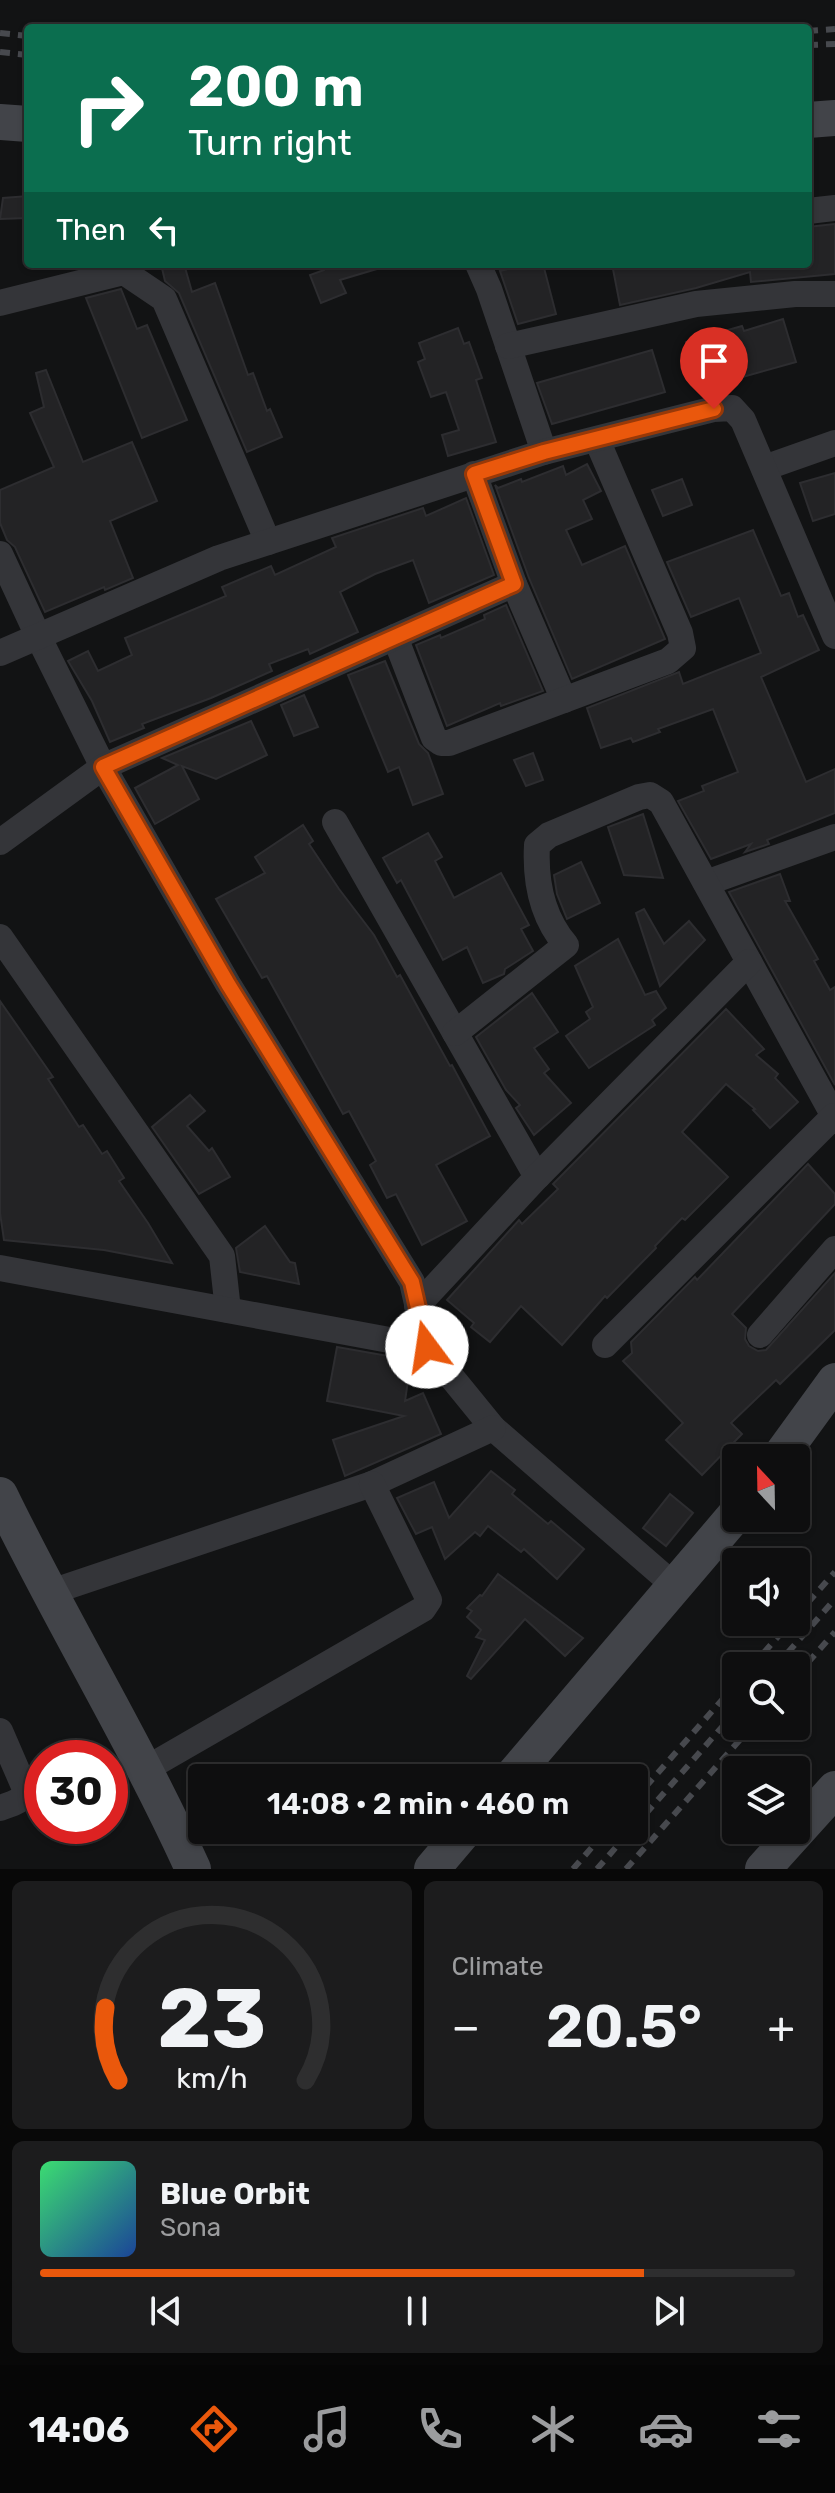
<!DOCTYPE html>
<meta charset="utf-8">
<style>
:root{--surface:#0e0e0f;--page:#1c1c1d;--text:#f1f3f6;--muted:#9b9c9e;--line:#2e2e2f;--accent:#ea580c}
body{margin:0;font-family:Rubik,sans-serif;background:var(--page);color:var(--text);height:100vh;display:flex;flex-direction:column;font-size:30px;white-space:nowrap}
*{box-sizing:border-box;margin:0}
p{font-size:26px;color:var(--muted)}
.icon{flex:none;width:44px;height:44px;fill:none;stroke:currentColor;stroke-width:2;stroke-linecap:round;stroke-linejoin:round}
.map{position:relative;height:1869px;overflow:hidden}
.side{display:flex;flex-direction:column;gap:12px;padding:12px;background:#080808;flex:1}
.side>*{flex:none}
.hud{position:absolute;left:24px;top:24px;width:788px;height:244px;border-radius:8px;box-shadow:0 2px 6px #0004,0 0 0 2px var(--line);background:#0b6e4f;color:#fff;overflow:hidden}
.needle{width:52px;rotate:338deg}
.tools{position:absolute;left:722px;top:1444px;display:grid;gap:16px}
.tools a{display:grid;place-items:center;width:88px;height:88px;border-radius:8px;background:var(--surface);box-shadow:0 2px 6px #0004,0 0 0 2px var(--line);font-size:40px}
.speed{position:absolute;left:24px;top:1740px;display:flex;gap:16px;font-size:40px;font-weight:700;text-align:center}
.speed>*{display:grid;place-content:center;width:104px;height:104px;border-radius:50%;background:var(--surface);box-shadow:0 2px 6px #0004,0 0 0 2px var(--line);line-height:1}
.speed .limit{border:12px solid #d22;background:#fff;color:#111}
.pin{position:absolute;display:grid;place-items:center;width:68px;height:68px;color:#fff;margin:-82px -34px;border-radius:50% 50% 50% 0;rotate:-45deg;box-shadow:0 0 8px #0007}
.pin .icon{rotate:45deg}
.me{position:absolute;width:88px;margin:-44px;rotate:346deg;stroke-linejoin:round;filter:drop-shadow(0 0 6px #0008)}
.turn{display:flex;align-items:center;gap:28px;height:168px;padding:0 32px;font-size:36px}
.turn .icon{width:104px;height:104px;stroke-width:2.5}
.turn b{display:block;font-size:56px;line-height:68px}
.then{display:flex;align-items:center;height:76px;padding:0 32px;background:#0003;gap:16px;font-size:30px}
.big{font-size:60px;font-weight:600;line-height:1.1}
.side .card{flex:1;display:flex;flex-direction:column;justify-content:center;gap:12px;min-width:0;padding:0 28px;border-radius:12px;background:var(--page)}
.side .dial{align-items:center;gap:0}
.dial svg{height:208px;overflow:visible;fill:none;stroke:var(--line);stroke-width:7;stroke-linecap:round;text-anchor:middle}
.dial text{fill:var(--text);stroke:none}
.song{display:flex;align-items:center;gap:24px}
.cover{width:96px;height:96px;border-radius:12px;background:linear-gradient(135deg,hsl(140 70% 55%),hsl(220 70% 35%))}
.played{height:8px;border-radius:4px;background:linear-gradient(90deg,var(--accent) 80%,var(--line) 80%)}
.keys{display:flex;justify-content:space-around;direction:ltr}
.heat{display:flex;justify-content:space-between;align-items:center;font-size:44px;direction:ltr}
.side .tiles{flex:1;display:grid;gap:12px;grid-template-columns:1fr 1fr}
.card:last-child{grid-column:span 2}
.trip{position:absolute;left:188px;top:1764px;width:460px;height:80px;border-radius:8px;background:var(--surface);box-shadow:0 2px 6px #0004,0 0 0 2px var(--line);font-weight:600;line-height:80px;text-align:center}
.dock{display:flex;height:128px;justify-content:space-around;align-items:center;background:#060606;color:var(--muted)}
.dock .icon{width:56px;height:56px}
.dock .selected{color:var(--accent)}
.dock b{font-size:36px;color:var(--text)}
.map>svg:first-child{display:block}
.building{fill:#232325;stroke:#2d2d30;stroke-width:2}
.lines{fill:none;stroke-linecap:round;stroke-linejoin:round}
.street{stroke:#343539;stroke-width:26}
.secondary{stroke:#424449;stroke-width:36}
.rail{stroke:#47494e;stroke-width:6;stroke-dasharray:10 8;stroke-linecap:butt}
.route-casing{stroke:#983908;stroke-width:20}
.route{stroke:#ea580c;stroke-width:14}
</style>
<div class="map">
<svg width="835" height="1869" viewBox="0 0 835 1869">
<rect width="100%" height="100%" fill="#121314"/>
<g class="building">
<polygon points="28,196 26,218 0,219 3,198"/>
<polygon points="835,224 835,274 751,282 750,272 696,288 620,305 612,264 808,264 808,227"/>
<polygon points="161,264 184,264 192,292 215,283 248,375 253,373 267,411 270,409 282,437 247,452 179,293 165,281"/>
<polygon points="323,264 377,264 377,269 340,280 346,293 321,303 310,275 324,270"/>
<polygon points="528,264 543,264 556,314 518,324 500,271"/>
<polygon points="121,289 137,329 147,325 187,420 142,438 86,298"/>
<polygon points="783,319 796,362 739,378 737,370 696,381 686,342 742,326 744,331"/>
<polygon points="458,328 464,344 469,342 482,378 476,380 496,442 448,456 442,435 459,430 446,392 431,397 418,362 425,359 419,343"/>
<polygon points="652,350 665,392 552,424 537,383"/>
<polygon points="46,370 83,462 132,442 157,501 110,521 133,578 105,590 104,587 45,612 15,547 7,540 0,523 0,490 54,467 30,413 44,407 36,373"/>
<polygon points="587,464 601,491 583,500 592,519 566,530 582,565 625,546 665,639 572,679 529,578 495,485 498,488 521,479 522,482 563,466 566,475"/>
<polygon points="835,473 835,514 813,521 800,483"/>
<polygon points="682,479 692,505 663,516 652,490"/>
<polygon points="466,498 494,575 429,603 413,560 375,574 340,592 358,632 310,654 308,649 269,664 272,671 211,698 142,724 144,728 110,742 92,701 68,661 88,651 98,671 132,655 125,638 226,596 222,587 271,566 275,575 336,547 332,538 423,508 426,516"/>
<polygon points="753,530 781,596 789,593 798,617 803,615 819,650 761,677 806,782 835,769 835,813 767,840 769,844 745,852 751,844 711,859 678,801 704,791 702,786 738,772 713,709 658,729 660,732 633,742 631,738 601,748 587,708 679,672 683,684 761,653 739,598 691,617 667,562"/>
<polygon points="506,605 543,691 501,706 500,703 447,726 416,645 440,635 441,638 485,619 484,615"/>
<polygon points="385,661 419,744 428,753 443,794 413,805 399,767 388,772 348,675"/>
<polygon points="304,695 318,727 294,736 281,705"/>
<polygon points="251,721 267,755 216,779 182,766 199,799 155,824 135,788 178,765 162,758"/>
<polygon points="533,753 543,780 526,786 514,760"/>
<polygon points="643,814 663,878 624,875 608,827"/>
<polygon points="303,825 313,841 309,844 339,889 374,935 397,977 400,975 450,1066 452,1065 490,1136 436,1165 467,1221 422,1245 396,1194 387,1198 370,1165 376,1161 349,1111 343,1114 267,976 262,978 216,899 265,873 255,857"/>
<polygon points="428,833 442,857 435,861 454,898 501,873 529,925 521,929 533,951 505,969 504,974 483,983 467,947 443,960 401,880 397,883 383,858"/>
<polygon points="581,862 600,903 567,919 557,894 554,875"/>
<polygon points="780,874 790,901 785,901 818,959 814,961 830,990 835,987 835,1085 729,892"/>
<polygon points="644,909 664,944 689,921 705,940 660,986 636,913"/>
<polygon points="618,939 645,995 656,991 666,1008 652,1020 655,1025 589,1068 566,1036 590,1019 586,1012 593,1007 575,966"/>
<polygon points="532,993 558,1032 534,1048 549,1069 544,1073 571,1103 534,1135 516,1108 520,1105 506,1090 476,1037"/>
<polygon points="0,1001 53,1077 48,1079 79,1127 83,1125 102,1154 107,1151 124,1178 119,1181 148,1223 172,1263 104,1250 4,1240 0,1213"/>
<polygon points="726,1009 764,1049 756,1055 778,1074 775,1078 798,1102 770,1128 753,1110 755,1109 726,1084 682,1132 728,1177 685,1220 682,1218 655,1246 656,1248 607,1298 605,1296 562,1345 521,1306 490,1342 471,1327 474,1323 447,1300 519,1220 522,1224 558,1189 553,1184"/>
<polygon points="190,1095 205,1111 187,1126 209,1151 212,1148 230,1177 199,1194 152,1127"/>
<polygon points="808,1164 835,1194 835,1204 732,1314 746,1328 745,1339 749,1346 758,1351 766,1350 835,1273 835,1330 780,1384 776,1380 731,1423 742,1434 702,1475 666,1440 683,1423 623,1361 632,1353 631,1342 695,1277 697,1280"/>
<polygon points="265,1226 290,1262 295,1263 299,1284 240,1272 236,1248"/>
<polygon points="337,1347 411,1360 405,1401 423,1393 441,1434 345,1476 333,1440 404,1416 327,1401"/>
<polygon points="491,1471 515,1490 512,1494 548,1524 551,1521 584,1549 557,1579 524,1549 521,1552 488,1526 480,1536 475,1532 445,1559 432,1527 416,1534 397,1498 434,1482 449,1518"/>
<polygon points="670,1494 693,1513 666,1546 643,1528"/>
<polygon points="498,1574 583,1638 565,1656 525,1619 471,1679 467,1676 485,1640 476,1637 481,1630 467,1617 472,1611 467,1608 480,1595 482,1596"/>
</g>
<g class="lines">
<g class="street">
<polyline points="808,211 835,208"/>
<polyline points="478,264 489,289 544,452"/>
<polyline points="0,303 124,272 164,299 268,542"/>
<polyline points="508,346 696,304 795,294 835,294"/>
<polyline points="764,468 835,443"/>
<polyline points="474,474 514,584 564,700"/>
<polyline points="0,554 38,636 103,767 228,984 412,1282 427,1347"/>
<polyline points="395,637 434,738 441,743 449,743 668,661 683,648 680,633 597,440"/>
<polyline points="0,653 219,558 544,452 714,409 732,408 743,420 835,636"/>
<polyline points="335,822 537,1177"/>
<polyline points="0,842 103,767 514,584"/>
<polyline points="706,883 835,837"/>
<polyline points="0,937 222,1256 228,1310"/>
<path d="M 455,1033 L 566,945 C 542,917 535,881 537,845 L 549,835 L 639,797 L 650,795 L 661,802 L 835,1118"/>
<polyline points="0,1268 427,1347 493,1428 676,1587"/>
<polyline points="417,1306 537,1177 749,962"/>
<polyline points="760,1335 835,1249"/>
<polyline points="605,1345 834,1116"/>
<polyline points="48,1593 372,1484 493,1428"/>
<path d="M 0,1731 L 26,1791 C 22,1802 11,1804 0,1808"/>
<polyline points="144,1770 423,1609 429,1600 372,1484"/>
</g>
<g class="secondary">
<polyline points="808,120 835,118"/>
<polyline points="0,122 28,124"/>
<polyline points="779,1458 835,1381"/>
<path d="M 0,1495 C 61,1621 135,1741 193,1869"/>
<polyline points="511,1778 736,1514"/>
<polyline points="432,1869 465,1830"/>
<polyline points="763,1869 835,1789"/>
</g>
<g class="rail">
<polyline points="808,31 835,29"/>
<polyline points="0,33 28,36"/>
<polyline points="808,45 835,44"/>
<polyline points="0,52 28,55"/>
<polyline points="796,1616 835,1572"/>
<polyline points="752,1666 791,1622"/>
<polyline points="776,1666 835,1599"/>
<polyline points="796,1676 835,1632"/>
<polyline points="634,1800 736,1684"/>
<polyline points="634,1827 736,1711"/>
<polyline points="573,1869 607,1830"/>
<polyline points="597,1869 631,1830"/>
<polyline points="626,1869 752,1726"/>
</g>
</g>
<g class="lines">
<g class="route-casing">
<polyline id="route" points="427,1347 412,1282 228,984 103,767 514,584 474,474 544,452 714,409"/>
</g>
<use href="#route" class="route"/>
</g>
</svg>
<div class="tools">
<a><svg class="needle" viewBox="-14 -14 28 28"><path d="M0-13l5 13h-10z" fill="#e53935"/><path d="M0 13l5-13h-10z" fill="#9b9c9e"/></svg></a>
<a><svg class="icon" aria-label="sound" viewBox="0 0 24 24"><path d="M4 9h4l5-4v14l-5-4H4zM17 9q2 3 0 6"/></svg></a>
<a><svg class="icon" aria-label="search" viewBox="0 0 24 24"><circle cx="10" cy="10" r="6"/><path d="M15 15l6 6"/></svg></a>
<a><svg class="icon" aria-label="layers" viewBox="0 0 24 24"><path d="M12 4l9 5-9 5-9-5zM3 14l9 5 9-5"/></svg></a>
</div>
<div class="speed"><div class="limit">30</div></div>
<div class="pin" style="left:714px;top:409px;background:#d93025"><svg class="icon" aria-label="arrive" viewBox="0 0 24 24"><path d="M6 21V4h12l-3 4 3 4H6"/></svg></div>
<svg class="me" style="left:427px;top:1347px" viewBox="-20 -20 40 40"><circle r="19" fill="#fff"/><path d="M0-13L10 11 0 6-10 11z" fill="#ea580c"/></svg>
<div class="trip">14:08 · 2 min · 460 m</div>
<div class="hud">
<div class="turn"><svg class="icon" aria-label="right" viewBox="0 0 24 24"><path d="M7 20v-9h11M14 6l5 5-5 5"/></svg><div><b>200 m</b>Turn right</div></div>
<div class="then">Then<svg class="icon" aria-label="left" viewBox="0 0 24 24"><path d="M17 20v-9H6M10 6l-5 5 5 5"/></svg></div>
</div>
</div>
<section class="side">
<div class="tiles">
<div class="card dial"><svg viewBox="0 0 100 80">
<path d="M14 69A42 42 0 1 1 86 69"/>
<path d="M14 69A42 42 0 0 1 9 41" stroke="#ea580c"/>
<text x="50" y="56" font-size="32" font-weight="700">23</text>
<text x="50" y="72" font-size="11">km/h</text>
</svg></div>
<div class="card"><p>Climate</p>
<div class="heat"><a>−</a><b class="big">20.5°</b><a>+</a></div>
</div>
<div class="card">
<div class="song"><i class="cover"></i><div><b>Blue Orbit</b><p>Sona</p></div></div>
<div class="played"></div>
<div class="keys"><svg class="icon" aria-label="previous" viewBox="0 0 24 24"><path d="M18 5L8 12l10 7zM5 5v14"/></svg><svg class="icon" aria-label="pause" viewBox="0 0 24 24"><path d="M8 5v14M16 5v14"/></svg><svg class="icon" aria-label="next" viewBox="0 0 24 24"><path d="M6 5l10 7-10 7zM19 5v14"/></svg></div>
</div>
</div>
</section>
<nav class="dock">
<b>14:06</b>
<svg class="icon selected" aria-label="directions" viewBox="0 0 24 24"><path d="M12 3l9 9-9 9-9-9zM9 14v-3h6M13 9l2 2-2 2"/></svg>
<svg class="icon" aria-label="music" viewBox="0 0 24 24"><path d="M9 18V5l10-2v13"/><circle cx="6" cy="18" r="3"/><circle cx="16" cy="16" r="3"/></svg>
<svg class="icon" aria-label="phone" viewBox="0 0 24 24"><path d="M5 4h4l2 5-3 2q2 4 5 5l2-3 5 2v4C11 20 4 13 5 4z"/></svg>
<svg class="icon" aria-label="climate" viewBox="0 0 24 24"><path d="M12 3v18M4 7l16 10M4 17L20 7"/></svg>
<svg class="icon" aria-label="car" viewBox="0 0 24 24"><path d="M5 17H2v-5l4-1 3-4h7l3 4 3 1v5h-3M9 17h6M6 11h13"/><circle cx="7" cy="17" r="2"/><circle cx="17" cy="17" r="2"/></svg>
<svg class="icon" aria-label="filters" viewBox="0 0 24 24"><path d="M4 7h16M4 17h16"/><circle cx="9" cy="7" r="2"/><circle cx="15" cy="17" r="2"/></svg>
</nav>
